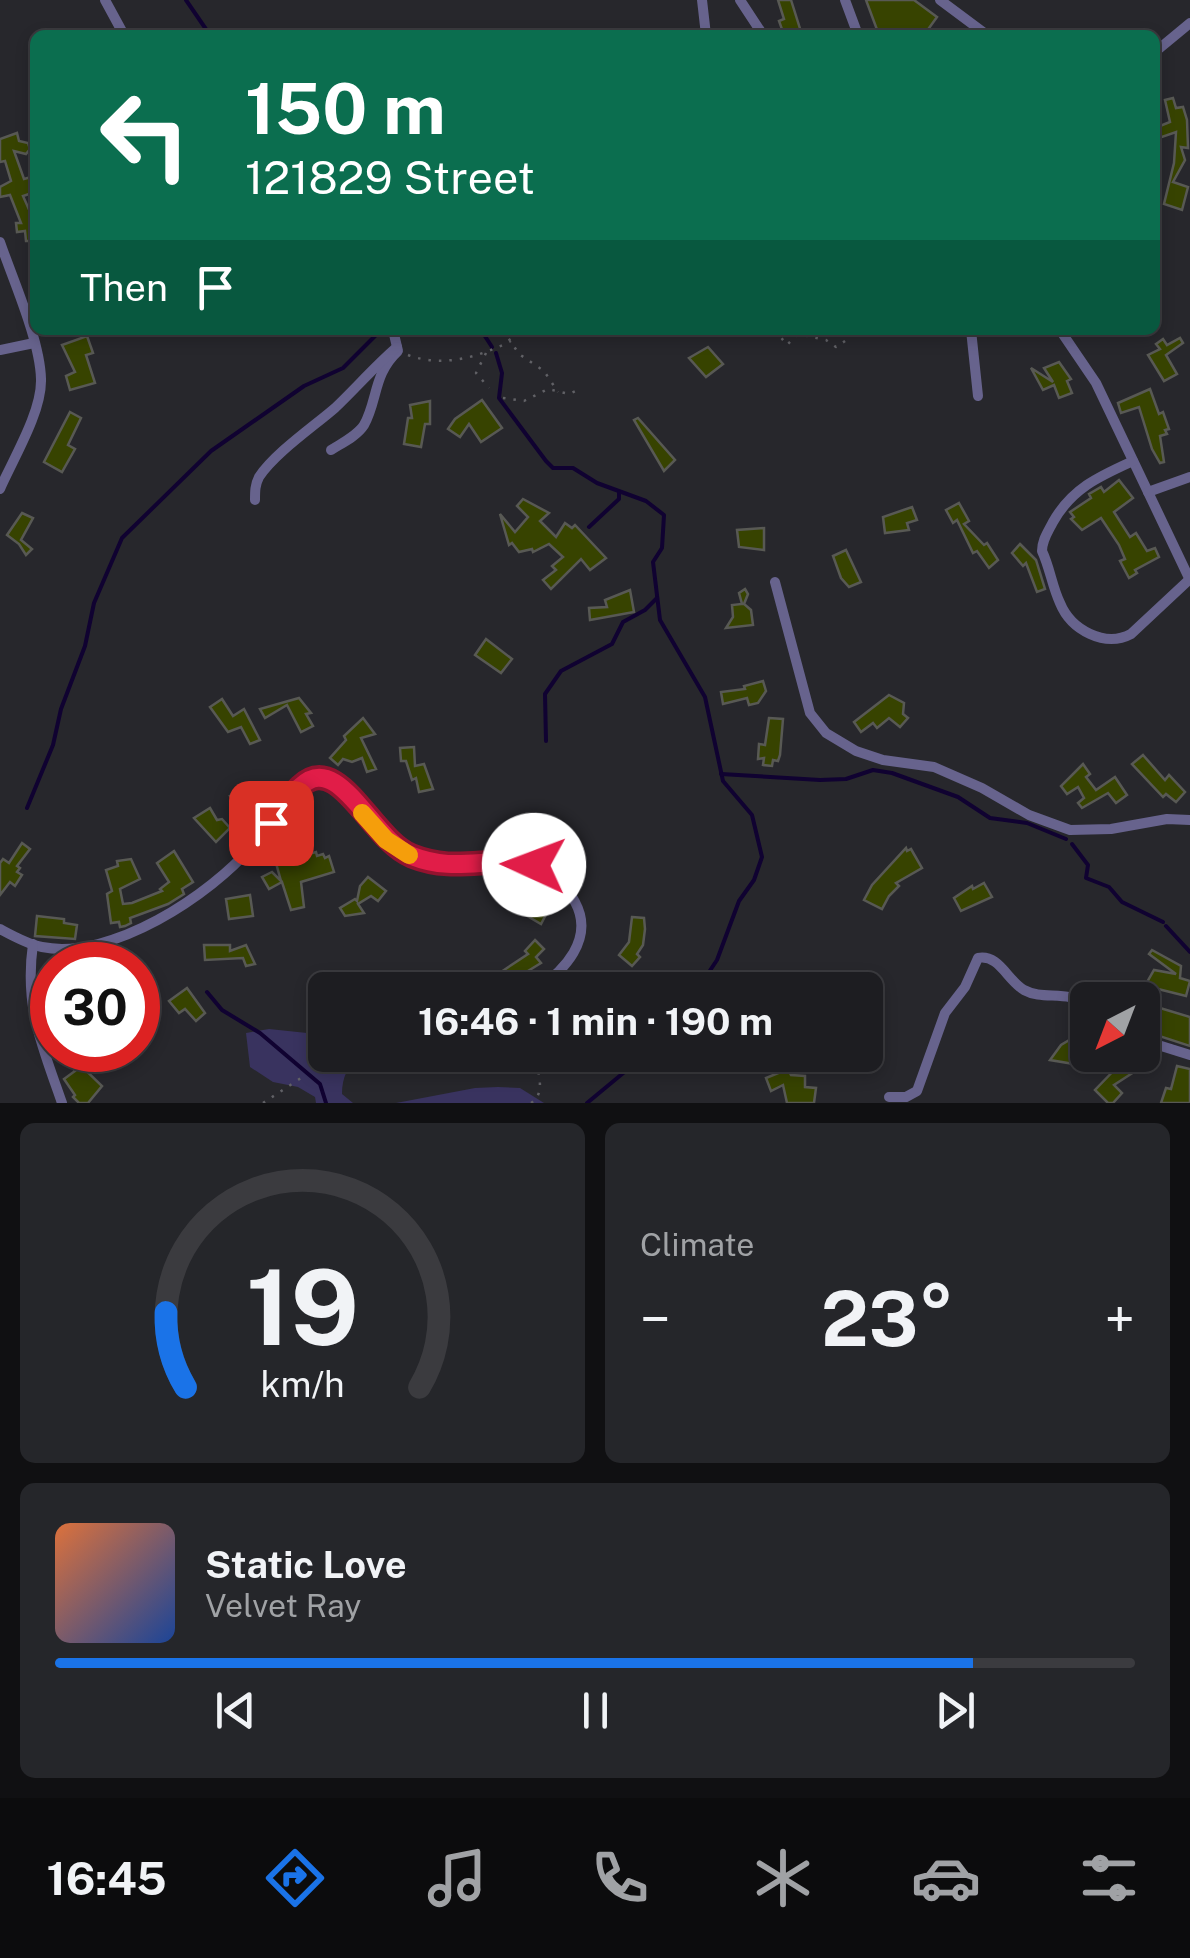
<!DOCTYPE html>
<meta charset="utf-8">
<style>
:root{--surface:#1d1d21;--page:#25262a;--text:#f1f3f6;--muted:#a0a2a5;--line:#3b3b3f;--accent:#1a73e8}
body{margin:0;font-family:"Public Sans",sans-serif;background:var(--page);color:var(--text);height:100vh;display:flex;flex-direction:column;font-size:38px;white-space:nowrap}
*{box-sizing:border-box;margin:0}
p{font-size:32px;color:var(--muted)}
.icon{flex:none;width:55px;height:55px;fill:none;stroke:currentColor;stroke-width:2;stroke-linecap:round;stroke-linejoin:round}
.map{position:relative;height:1103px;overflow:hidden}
.sheet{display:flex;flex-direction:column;gap:20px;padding:20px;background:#101012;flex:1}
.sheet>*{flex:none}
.hud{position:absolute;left:30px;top:30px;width:1130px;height:305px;border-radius:15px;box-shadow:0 5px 15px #0003,0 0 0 2px var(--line);background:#0b6e4f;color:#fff;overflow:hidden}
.needle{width:65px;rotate:222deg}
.buttons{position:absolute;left:1070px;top:982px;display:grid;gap:20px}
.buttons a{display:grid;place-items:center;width:90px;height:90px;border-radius:15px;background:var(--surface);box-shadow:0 5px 15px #0003,0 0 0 2px var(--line);font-size:50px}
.speed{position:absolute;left:30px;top:942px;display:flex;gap:20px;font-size:50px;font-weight:700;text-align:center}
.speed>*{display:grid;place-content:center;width:130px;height:130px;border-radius:50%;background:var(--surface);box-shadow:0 5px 15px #0003,0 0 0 2px var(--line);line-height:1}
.speed .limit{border:15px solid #d22;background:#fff;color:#111}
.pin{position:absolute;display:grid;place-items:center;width:85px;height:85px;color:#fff;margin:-42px;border-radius:20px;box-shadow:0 5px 15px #0006}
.me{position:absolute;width:110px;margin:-55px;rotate:272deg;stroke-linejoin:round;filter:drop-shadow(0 0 8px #0008)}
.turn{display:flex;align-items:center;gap:35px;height:210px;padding:0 50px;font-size:45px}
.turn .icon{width:130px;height:130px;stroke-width:2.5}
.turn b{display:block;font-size:70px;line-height:85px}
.then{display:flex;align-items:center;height:95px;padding:0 50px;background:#0003;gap:20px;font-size:38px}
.big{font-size:75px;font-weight:700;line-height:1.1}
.sheet .widget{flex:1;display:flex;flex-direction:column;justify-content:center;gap:15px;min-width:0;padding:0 35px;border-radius:15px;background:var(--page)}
.sheet .dial{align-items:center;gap:0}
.dial svg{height:260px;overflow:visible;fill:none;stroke:var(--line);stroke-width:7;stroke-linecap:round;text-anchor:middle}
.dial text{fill:var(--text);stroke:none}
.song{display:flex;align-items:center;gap:30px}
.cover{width:120px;height:120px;border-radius:15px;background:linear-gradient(135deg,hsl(20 70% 55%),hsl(220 70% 35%))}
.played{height:10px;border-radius:5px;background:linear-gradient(90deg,var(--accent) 85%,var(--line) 85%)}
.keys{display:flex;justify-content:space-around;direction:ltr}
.heat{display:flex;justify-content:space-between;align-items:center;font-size:55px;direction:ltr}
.sheet .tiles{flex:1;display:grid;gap:20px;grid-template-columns:1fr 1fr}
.widget:last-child{grid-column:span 2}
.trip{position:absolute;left:308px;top:972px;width:575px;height:100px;border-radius:15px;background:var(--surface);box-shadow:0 5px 15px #0003,0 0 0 2px var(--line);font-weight:700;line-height:100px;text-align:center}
.tab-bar{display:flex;height:160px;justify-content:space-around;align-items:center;background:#0c0c0d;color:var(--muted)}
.tab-bar .icon{width:70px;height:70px}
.tab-bar .active{color:var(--accent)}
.tab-bar b{font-size:45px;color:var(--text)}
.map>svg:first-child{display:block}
.green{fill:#39335f}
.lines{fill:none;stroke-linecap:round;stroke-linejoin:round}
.stream{stroke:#100231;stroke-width:4}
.building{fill:#374300;stroke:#585954;stroke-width:2.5}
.path{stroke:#616166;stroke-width:2.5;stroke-dasharray:2.5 8;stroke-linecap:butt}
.street{stroke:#67638d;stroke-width:10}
.route-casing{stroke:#92132f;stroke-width:25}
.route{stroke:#e11d48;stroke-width:18}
.slow{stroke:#f59e0b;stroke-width:18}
</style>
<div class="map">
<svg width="1190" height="1103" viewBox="0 0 1190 1103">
<rect width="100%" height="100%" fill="#27272c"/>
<g class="green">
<path d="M 325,1004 L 325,1055 L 357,1055 C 348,1068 342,1077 342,1094 L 353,1103 L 316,1103 L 315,1097 L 298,1087 L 273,1082 L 250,1067 L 246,1033 L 269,1029 L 307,1033 Z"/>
<polygon points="498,1087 520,1088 544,1103 396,1103 475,1088"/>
</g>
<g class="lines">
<g class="stream">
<polyline points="186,0 210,35"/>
<polyline points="481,330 492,347"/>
<polyline points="496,353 502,373 499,398 546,461 553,468 573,468 597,483 646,501 664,515 662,548 653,562 660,620 705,697 723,781 752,815 762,857 754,880 739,901 717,960 697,990"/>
<polyline points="589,527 619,499 619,492"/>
<polyline points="546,741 545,694 561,671 612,644 623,622 645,610 657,598"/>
<polyline points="721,774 820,780 846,779 873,770 892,773 958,797 990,818 1027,823 1066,839"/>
<polyline points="27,808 53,745 61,709 85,646 94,603 122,538 211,451 304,386 343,368 381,330"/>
<polyline points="1072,844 1088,865 1086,878 1109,887 1122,902 1163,922"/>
<polyline points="1166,926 1190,952"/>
<polyline points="207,992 222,1010 260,1033 320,1084 326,1103"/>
<polyline points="587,1103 645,1055"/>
</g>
</g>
<g class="building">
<polygon points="778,0 791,0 802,35 784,35 779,21 784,19"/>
<polygon points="866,0 914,0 937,17 924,35 879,35"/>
<polygon points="1173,98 1176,108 1183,107 1187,120 1188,148 1181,147 1185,160 1173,182 1188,187 1182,210 1164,204 1174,163 1176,132 1159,138 1155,128 1170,122 1165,100"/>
<polygon points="17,133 19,141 28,143 30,149 26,154 14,151 24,179 35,176 35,192 23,196 31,214 35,214 35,241 26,241 25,231 17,232 16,223 21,223 10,195 0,197 0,187 11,181 5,161 0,162 0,139"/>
<polygon points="87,336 93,353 86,355 95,383 70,390 66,376 75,372 62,345"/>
<polygon points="1180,338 1183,343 1166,355 1177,374 1164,381 1148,355 1160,349 1156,344 1163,339 1167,345"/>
<polygon points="708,347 723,364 706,377 689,358"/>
<polygon points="1059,362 1071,379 1067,381 1072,393 1059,398 1054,385 1043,390 1031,368 1053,382 1044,368"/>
<polygon points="1150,389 1159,414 1163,412 1169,429 1165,430 1167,434 1160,436 1164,462 1160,463 1152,449 1139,407 1121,413 1118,403"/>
<polygon points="482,400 502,428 481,442 469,424 460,437 448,429 455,419"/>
<polygon points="430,401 430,424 425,424 421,447 404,444 408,418 412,418 410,405"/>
<polygon points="70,412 81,418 68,445 75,449 62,472 44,462"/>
<polygon points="638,418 675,460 664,471 634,420"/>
<polygon points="1119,480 1133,498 1114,512 1130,537 1136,533 1147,551 1155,548 1159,557 1135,570 1137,573 1129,578 1120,561 1125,559 1119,545 1101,518 1082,530 1071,519 1074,517 1070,512 1091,498 1089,494 1101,487 1104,492"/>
<polygon points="523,499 549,513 540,521 556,537 565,523 572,528 575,525 606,558 590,570 581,559 551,589 543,580 556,570 552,566 563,557 549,544 533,552 532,549 519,552 512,543 509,545 500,514 515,532 528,517 517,506"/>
<polygon points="959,503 969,521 964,524 984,545 987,543 998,560 989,568 977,551 973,553 957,520 953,523 946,510"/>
<polygon points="912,507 917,520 907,523 909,530 885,533 883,517"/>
<polygon points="22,513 33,518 21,540 32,549 26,555 19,544 7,535"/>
<polygon points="764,528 764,550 739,547 737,530"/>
<polygon points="1020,544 1036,560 1045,589 1037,592 1026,563 1023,566 1012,553"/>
<polygon points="846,550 861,582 849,587 841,578 833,556"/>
<polygon points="745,589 748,594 744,604 751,610 753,625 726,628 733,617 732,605 742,604 739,593"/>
<polygon points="630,590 634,612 590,620 589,608 607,607 605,600"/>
<polygon points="486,639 512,659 501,673 475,655"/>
<polygon points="763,681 766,691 758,703 749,705 747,698 723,704 721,692 745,689 744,686"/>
<polygon points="889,695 904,703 903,714 908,718 900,727 889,718 877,728 873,723 861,732 854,722"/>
<polygon points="299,698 311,713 306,714 313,726 301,732 287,705 265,718 260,709"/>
<polygon points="222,699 233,716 244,709 260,740 250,744 241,727 228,732 210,707"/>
<polygon points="363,718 375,734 361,738 376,769 367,772 362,758 352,762 343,759 338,765 330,758 346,740 344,736"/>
<polygon points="769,718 783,719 780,755 778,761 773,760 772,766 763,765 764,758 758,759 759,744 765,745"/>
<polygon points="414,747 415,766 424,764 433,789 419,792 416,778 412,780 406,761 401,761 400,748"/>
<polygon points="1143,755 1165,780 1169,775 1185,792 1176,802 1166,794 1163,797 1132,764"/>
<polygon points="1083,764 1090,774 1086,777 1096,790 1115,777 1127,795 1116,803 1108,793 1082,808 1078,803 1084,798 1078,787 1067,794 1061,786"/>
<polygon points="240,790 251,806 258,802 265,814 252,829 230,796"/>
<polygon points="210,808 217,820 222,819 230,828 216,842 194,818"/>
<polygon points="22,843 30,849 17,866 20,868 17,872 22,875 15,886 10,882 0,895 0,863 3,859 9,863"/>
<polygon points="906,848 907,851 911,849 922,868 896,883 899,886 889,896 882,909 864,900 872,885"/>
<polygon points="174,851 193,882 182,889 184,894 168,904 130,918 131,923 125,926 120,927 119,922 111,923 107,894 112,891 106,870 118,866 117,861 131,859 140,879 120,889 123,904 132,903 162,891 160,889 169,882 157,863"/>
<polygon points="316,852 317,856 323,854 325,858 329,856 334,872 301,882 304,907 291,910 282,882 269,889 262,877 272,872 281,881 276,863"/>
<polygon points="368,877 386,891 378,901 371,896 358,904 364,913 345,916 340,908 355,899 357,901 360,886"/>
<polygon points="984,883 992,897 961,911 954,898 972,886 973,889"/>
<polygon points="527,892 551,905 541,924 517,910"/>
<polygon points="250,895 253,916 229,919 226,899"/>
<polygon points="37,916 64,919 64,923 77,925 75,939 35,936"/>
<polygon points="632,917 644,918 645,929 643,945 637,954 640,957 632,966 619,955 629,942"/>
<polygon points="535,940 544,949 536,957 541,963 502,987 495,976 528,954 525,951"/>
<polygon points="204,945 230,945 230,951 246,945 255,964 246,966 243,958 205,960"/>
<polygon points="1152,950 1181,966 1180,978 1190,981 1186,996 1154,988 1150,996 1142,991 1154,970 1176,974 1149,954"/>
<polygon points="187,988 205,1013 196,1021 185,1009 179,1013 169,1001"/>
<polygon points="1160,1008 1190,1017 1190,1046 1153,1034 1155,1028 1151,1028"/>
<polygon points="1071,1039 1084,1049 1079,1055 1092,1067 1050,1060 1061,1045"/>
<polygon points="68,1053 102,1086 88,1103 79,1103 73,1097 75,1095 64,1079 75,1071 64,1056"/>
<polygon points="1124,1060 1134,1072 1114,1085 1122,1093 1113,1103 1108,1103 1095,1090"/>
<polygon points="1177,1066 1190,1069 1190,1103 1161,1103 1166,1088 1171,1089"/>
<polygon points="788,1069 791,1075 805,1076 805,1087 816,1088 814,1103 787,1103 783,1085 771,1091 766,1078"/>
</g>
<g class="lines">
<g class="path">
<polyline points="503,330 519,354 544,371 558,392"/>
<polyline points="775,330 787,345 798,334 826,340 836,347 851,337"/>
<polyline points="486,353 476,373 489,388"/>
<path d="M 408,355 C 443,368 479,357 511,341"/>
<polyline points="503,398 524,401 548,389 569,394 580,389"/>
<polyline points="592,1055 603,1068"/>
<polyline points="263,1103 301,1078"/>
<path d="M 531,1103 C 546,1093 538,1075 536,1059 L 538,1055"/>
</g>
<g class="street">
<polyline points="105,0 124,35"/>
<polyline points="702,0 706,35"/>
<polyline points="740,0 763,35"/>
<polyline points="845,0 858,35"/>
<polyline points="940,0 987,35"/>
<polyline points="1155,52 1190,23"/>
<path d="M 0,242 C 13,280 40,340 41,379 C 42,412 13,459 0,489"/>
<polyline points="971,330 978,396"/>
<polyline points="1060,330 1096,383 1190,580"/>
<polyline points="0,350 34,343"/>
<path d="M 331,450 C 342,443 357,436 364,425 C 378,400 373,374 398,351 L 393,330"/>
<path d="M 1133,461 C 1100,476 1072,488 1053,522 C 1048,532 1042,540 1042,551 C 1050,568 1052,586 1060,603 C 1071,630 1105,648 1131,634 L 1190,579"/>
<polyline points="1148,492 1190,477"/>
<path d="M 255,500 C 255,491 255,485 259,477 C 275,453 313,427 335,408 C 356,388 375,366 397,347"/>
<polyline points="775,582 810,713 826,733 856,751 883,760 934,767 982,788 1029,815 1070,830 1111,829 1167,819 1190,820"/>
<path d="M 0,929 C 13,936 27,944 42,947 C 111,961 211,895 253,845 C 269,827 292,786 314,777 C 340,767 381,843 410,856 C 425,862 446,866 462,867 C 474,867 487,862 500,861 C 529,859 561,875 575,902 C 595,939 564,971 536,990"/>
<path d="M 33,944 C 24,1007 42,1045 62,1103"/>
<polyline points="1142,1040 1190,1055"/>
<path d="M 889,1097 L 906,1097 L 917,1091 L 945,1013 L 965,987 L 978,958 C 999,954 1007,980 1024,990 C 1044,1001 1068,989 1088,1006"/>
</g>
</g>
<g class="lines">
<g class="route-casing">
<path id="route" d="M 271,823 C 280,811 289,797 300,787 C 339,749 371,840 412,856 C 457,874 491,855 534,865"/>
</g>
<use href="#route" class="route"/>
<polyline class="slow" points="362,813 386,840 409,855"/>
</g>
</svg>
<div class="buttons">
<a><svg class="needle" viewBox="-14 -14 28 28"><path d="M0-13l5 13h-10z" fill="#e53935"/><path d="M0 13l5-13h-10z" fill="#a0a2a5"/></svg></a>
</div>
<div class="speed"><div class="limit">30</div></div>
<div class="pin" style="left:271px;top:823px;background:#d93025"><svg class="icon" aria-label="arrive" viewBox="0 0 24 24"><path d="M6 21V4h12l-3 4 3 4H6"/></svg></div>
<svg class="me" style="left:534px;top:865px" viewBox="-20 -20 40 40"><circle r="19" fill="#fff"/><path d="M0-13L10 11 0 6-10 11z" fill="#e11d48"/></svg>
<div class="trip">16:46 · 1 min · 190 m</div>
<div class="hud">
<div class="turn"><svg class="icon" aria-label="left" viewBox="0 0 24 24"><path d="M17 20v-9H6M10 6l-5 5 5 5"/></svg><div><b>150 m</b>121829 Street</div></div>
<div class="then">Then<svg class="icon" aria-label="arrive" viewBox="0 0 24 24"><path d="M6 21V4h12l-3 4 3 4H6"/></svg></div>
</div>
</div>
<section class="sheet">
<div class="tiles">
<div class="widget dial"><svg viewBox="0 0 100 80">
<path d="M14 69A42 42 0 1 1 86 69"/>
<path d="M14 69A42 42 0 0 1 8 46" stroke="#1a73e8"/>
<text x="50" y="56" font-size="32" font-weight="700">19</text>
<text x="50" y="72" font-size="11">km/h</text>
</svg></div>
<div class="widget"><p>Climate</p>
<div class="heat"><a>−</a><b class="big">23°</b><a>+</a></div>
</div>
<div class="widget">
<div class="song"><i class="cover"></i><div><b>Static Love</b><p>Velvet Ray</p></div></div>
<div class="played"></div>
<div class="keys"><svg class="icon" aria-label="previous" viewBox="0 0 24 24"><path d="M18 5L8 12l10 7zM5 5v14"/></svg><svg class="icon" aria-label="pause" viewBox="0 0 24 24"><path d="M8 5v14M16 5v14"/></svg><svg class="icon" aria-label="next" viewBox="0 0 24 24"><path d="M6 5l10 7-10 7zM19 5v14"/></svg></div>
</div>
</div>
</section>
<nav class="tab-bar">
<b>16:45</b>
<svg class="icon active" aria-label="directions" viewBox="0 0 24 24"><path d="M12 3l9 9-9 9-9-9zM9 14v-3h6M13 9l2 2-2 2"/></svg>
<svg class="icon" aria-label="music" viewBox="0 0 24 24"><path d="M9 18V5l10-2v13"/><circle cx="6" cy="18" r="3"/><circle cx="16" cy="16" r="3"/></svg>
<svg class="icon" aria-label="phone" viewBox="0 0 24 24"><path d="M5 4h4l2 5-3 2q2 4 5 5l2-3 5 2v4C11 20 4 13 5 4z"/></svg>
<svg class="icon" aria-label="climate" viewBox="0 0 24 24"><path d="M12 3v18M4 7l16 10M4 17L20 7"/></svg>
<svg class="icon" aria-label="car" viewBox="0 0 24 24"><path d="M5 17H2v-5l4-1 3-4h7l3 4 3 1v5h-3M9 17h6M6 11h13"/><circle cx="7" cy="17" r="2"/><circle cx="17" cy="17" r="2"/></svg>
<svg class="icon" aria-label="filters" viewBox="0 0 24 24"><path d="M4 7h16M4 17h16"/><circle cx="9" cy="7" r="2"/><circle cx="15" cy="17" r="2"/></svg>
</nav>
